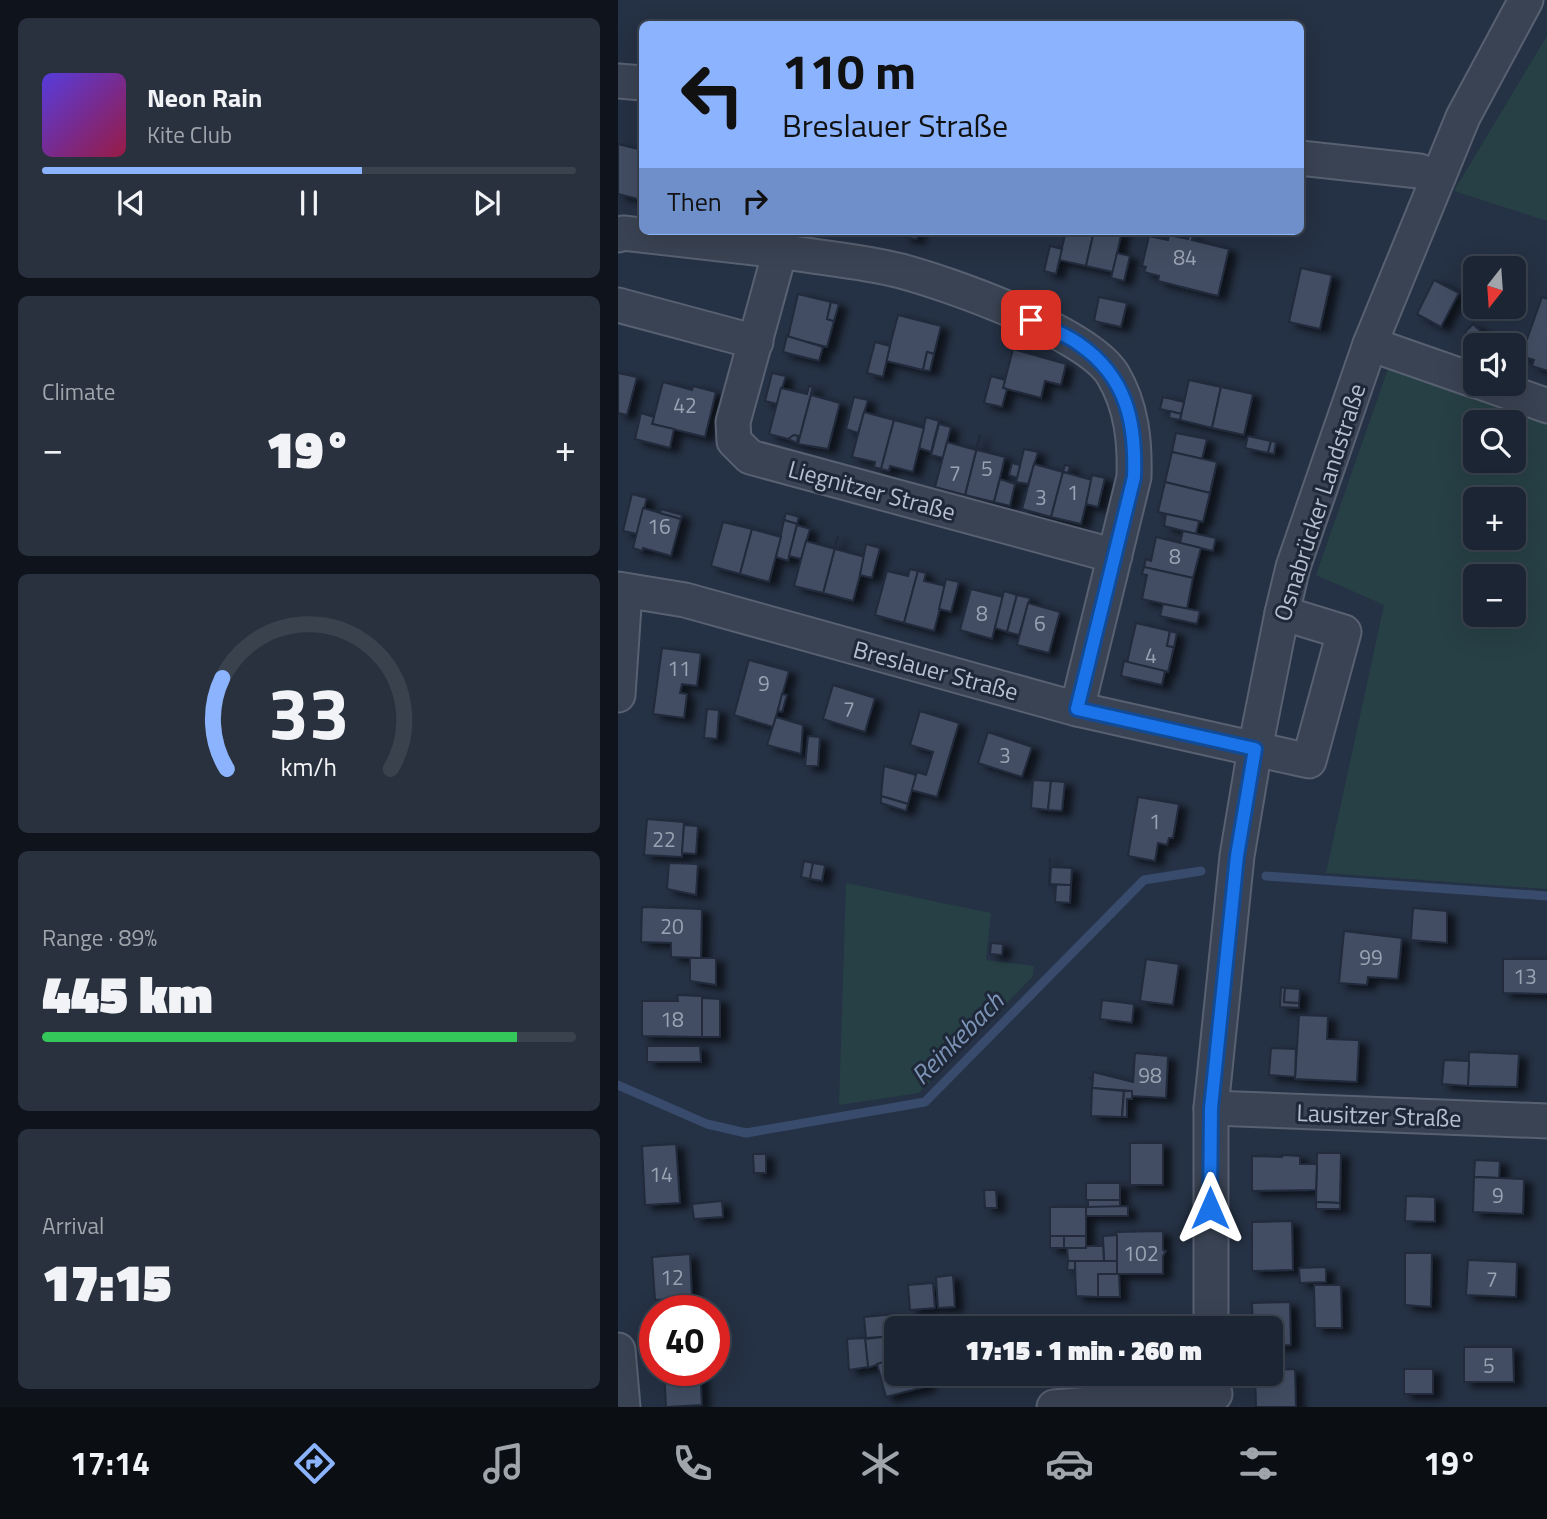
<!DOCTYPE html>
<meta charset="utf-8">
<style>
:root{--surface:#1c2533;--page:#29313f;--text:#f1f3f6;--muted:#a0a5ac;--line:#3a424e;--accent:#8bb3fe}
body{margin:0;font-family:"Titillium Web",sans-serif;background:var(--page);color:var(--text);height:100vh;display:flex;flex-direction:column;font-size:26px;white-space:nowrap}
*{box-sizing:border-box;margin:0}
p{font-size:23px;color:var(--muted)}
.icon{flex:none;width:38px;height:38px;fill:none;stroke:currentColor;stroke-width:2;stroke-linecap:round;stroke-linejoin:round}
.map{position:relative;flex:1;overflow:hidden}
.details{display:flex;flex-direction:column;gap:18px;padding:18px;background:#0f141c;width:618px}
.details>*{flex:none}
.banner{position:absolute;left:21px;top:21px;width:665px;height:214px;border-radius:10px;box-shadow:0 7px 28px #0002,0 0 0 2px var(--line);background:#8bb3fe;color:#111;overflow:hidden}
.needle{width:46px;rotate:197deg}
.buttons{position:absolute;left:845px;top:256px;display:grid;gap:14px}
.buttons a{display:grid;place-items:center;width:63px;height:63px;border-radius:10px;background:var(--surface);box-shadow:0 7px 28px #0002,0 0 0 2px var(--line);font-size:35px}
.speed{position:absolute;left:21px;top:1295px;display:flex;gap:14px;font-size:35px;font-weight:700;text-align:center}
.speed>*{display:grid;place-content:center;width:91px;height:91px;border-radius:50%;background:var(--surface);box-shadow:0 7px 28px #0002,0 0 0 2px var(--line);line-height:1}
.speed .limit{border:10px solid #d22;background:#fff;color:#111}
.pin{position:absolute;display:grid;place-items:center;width:60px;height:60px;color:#fff;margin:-30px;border-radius:14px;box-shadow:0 4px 10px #0006}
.me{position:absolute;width:77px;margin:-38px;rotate:0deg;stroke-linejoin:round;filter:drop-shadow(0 0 5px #0008)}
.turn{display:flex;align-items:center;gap:24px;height:147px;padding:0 28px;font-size:32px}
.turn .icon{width:91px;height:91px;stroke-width:2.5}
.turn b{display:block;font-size:49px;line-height:60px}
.then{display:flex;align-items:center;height:66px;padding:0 28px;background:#0003;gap:14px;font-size:26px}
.big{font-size:52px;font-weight:800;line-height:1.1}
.details .card{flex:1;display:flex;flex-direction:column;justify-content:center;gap:10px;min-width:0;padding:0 24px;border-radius:10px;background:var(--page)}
.details .dial{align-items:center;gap:0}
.dial svg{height:182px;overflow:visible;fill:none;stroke:var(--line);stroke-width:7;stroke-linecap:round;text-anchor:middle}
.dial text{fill:var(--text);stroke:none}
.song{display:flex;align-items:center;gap:21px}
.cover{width:84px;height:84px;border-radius:10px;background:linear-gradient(135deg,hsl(250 70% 55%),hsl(340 70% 35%))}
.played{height:7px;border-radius:4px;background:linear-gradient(90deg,var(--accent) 60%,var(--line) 60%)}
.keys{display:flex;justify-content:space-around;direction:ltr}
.heat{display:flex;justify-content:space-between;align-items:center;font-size:38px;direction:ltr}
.charge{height:10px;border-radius:5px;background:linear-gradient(90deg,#34c759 89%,var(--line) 0)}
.trip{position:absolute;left:266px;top:1316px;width:399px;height:70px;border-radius:10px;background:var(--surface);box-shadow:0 7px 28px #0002,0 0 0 2px var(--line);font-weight:800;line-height:70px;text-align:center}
.menu{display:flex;height:112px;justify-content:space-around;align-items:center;background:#0b0f14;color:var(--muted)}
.menu .icon{width:49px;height:49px}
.menu .current{color:var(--accent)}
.menu b{font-size:32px;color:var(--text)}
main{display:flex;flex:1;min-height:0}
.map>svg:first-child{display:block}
.green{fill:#274045;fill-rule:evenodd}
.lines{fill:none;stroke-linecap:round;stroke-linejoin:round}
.stream{stroke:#384b6c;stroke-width:9}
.building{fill:#424e64;stroke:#202a3b;stroke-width:2;filter:url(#shadow)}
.minor-casing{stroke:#586171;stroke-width:37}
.minor{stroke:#3a4353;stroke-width:33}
.route-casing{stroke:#114b97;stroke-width:18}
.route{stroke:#1a73e8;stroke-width:12}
.labels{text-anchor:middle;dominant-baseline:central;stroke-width:6;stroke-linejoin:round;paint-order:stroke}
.number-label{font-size:21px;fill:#9aa3b3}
.street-label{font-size:24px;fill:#b7bfcd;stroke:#1e2839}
.water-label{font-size:26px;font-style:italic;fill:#7c93b6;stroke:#1e2839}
</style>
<main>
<section class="details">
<div class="card">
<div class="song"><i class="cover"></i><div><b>Neon Rain</b><p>Kite Club</p></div></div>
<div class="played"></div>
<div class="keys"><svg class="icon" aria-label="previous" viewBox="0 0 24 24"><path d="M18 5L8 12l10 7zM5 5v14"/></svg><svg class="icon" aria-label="pause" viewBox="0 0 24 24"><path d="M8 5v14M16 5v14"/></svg><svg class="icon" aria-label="next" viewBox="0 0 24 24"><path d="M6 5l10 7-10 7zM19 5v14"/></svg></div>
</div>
<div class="card"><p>Climate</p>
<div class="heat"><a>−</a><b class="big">19°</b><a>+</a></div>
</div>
<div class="card dial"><svg viewBox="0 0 100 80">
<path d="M14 69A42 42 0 1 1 86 69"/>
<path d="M14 69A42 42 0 0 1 12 29" stroke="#8bb3fe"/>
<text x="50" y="56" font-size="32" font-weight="700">33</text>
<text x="50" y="72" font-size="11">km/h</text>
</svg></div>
<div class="card"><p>Range · 89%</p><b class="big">445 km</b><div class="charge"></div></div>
<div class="card"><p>Arrival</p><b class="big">17:15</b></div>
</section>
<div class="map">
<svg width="930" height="1407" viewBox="0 0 930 1407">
<defs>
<filter id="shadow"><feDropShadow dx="8" dy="4.5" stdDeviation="3.5" flood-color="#0009"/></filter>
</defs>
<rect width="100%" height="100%" fill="#253144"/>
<g class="green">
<polygon points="929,36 929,221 836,191"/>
<path d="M 771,366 L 929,422 L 929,889 L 708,873 L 766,605 L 698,575 ZM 858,422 L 896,422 L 896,460 L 858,460 ZM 858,499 L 896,499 L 896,537 L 858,537 ZM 858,576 L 896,576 L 896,614 L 858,614 Z"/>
<polygon points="228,883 373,913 368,960 416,966 415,976 301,1093 221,1105"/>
</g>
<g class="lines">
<g class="stream">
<polyline points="648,876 930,896"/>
<polyline points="0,1085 89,1124 128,1133 307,1102 526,880 583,871"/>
</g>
</g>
<g class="building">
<polygon points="0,144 24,150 24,200 0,194"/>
<polygon points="286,231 300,231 299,239 285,237"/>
<polygon points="448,231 476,231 468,266 441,260"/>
<polygon points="476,231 504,231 495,272 468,266"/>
<polygon points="551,235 570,239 571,235 575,236 574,240 611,249 600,296 540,281 541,276 526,272 528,267 524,266 531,236 550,240"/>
<polygon points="432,246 444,249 438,274 426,271"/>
<polygon points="499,253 512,256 506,281 493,278"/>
<polygon points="683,268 714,275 702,329 671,322"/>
<polygon points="816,280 841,293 823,327 799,314"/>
<polygon points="180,294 213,302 209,319 216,321 209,347 170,337"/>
<polygon points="481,297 509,303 503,327 476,321"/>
<polygon points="924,297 930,299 930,371 914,366 916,360 903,356"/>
<polygon points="213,302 221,304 216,321 209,319"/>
<polygon points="280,315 323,326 316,354 309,352 305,370 268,361"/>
<polygon points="855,324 868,336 860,344 847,332"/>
<polygon points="169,336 205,347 201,361 165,352"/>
<polygon points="257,342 272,346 265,377 249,373"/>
<polygon points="395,349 448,364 443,385 427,381 423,398 385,388"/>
<polygon points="309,352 316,354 312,371 305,370"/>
<polygon points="0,373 19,377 9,415 0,413"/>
<polygon points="154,373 168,376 159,404 147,401"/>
<polygon points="373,376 387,380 385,388 389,389 384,407 366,403"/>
<polygon points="571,380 603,387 594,428 562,420"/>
<polygon points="45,382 74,390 75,386 98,392 87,437 34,424"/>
<polygon points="191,386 195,387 180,444 180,436 176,435 170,439 151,434 163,388 189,394"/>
<polygon points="195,387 199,388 195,388 193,395 222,403 210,449 180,444"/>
<polygon points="603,387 635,394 626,435 594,428"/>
<polygon points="236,397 250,400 240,433 228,429"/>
<polygon points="545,397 566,402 563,414 542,409"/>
<polygon points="552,411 563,414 562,420 551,418"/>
<polygon points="246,412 276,420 263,469 256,467 257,462 234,457"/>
<polygon points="23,413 36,417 34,424 56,429 52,448 17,439"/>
<polygon points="308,417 321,421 313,452 301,448"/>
<polygon points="276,420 306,428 295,472 272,466 271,471 263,469"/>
<polygon points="321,424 333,427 325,458 313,455"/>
<polygon points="558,433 589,439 584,459 554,452"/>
<polygon points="176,435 180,436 179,443 170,439"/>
<polygon points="362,435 359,450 387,457 376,502 347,495"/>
<polygon points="362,435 347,495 317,487 329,442 358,450"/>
<polygon points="630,436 653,441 650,453 627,448"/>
<polygon points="653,441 658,442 656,454 650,453"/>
<polygon points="406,449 420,452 410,484 398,482"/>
<polygon points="554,452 599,462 592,493 547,482"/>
<polygon points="394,463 402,465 399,478 391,475"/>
<polygon points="416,464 445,472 433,517 404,509"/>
<polygon points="447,465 452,466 450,473 445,472"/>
<polygon points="445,472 474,480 463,524 433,517"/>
<polygon points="474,475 487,478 480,507 468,504"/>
<polygon points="382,479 397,484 392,506 376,502"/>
<polygon points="547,482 592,493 585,522 540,512"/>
<polygon points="14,494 29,498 19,534 5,531"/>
<polygon points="25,508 63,519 53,556 25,548 24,551 15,548"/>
<polygon points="43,509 64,515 63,519 42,513"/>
<polygon points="168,513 181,517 179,524 166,520"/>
<polygon points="548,514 581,521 578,534 546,526"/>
<polygon points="166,520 179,524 170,561 158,557"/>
<polygon points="105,522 134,529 122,574 93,566"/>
<polygon points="179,525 192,529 183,559 171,556"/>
<polygon points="134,529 163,537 151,582 122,574"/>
<polygon points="565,531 598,538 595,551 562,543"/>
<polygon points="220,536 217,549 247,557 235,601 205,593"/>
<polygon points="220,536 205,593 176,586 188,541 217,549"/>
<polygon points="538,537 583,548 575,578 526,567 528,559 533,561"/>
<polygon points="248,544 262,548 254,578 242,575"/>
<polygon points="526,567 575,578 569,609 524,599 529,575 524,574"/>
<polygon points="292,569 300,571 286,623 257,615 269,571 290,576"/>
<polygon points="300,571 308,573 306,581 328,586 316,631 286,623"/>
<polygon points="328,579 341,582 333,612 321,609"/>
<polygon points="353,589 385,597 374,639 342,630"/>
<polygon points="386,591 399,595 389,632 377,628"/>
<polygon points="399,595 412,598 401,635 389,632"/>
<polygon points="410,603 442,612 431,653 399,645"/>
<polygon points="545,604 582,611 579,624 542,616"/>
<polygon points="518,623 552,631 549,646 556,647 550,672 509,663"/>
<polygon points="552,631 559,633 556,647 549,646"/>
<polygon points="44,648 83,653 79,686 64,684 62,693 69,694 66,718 35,714"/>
<polygon points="131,660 171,671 155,727 116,715"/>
<polygon points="506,661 547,671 544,685 503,676"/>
<polygon points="215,685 257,698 247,732 205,719"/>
<polygon points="164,694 169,695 164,712 160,711"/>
<polygon points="89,709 101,710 99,739 86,738"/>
<polygon points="302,711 341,723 319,797 293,790 299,772 308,775 315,752 292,745"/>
<polygon points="158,717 185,725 183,754 149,745"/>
<polygon points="370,732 414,747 404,777 360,763"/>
<polygon points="190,736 202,737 200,766 187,766"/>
<polygon points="266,766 298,775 290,804 263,796"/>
<polygon points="415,780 433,781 430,810 413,808"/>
<polygon points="433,781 447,782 444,811 430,810"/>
<polygon points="263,796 290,804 288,811 263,803"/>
<polygon points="520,797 561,804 555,838 551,838 549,845 540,843 537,861 510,856"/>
<polygon points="29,819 66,822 64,857 26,855"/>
<polygon points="66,825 80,826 78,854 64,853"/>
<polygon points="432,858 432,884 453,885 452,903 437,902 438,885 431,885"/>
<polygon points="186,861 195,863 192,879 183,877"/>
<polygon points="51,863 80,864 78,895 49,889"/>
<polygon points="195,863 207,865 204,881 192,879"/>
<polygon points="433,867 454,868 453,885 432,884"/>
<polygon points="24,907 84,909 83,958 53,957 53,943 23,942"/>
<polygon points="795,908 829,911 829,943 793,940"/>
<polygon points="726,931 784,938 780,979 750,977 749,985 721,983"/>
<polygon points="373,943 385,944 384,955 372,954"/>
<polygon points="72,958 98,958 98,985 72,981"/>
<polygon points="528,959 561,964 555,1005 522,1001"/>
<polygon points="885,959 930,959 930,994 885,993"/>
<polygon points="663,987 667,988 666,1002 681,1003 681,1008 662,1007"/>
<polygon points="667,988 682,989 681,1003 666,1002"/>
<polygon points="59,995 84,996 84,1037 24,1036 24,1001 60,1001"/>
<polygon points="84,998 102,999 102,1037 84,1037"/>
<polygon points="484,1000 516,1004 514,1023 482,1019"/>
<polygon points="681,1015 710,1016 709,1039 741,1040 739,1082 677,1079"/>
<polygon points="29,1046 82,1046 83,1062 29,1062"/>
<polygon points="653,1048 678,1049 677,1077 651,1075"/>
<polygon points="851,1052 901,1054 899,1087 850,1086"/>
<polygon points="517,1053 550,1056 548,1098 514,1096 514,1091 474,1088 475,1080 472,1078 475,1078 475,1072 515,1082"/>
<polygon points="826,1060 851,1061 850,1086 824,1084"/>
<polygon points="474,1088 506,1091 504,1117 473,1116"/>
<polygon points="506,1091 514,1091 514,1099 509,1099 509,1117 504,1117"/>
<polygon points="512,1143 545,1143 545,1185 502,1185 512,1184"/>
<polygon points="58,1144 62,1203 27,1205 24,1146"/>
<polygon points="699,1153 723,1153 722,1203 698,1202"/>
<polygon points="135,1154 148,1154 148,1173 136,1173"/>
<polygon points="664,1155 682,1156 682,1164 699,1164 698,1190 634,1191 634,1156 664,1157"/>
<polygon points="857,1160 882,1161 881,1178 856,1177"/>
<polygon points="856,1177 906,1179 905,1214 855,1212"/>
<rect x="468" y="1183" width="34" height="17"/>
<polygon points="366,1190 378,1190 379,1208 367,1208"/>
<polygon points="788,1196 817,1197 817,1222 787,1221"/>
<rect x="470" y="1200" width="32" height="7"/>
<polygon points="104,1201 105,1217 76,1219 74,1204"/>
<polygon points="698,1202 722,1203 722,1209 698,1209"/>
<polygon points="510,1206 510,1216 468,1216 468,1207"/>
<rect x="432" y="1207" width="36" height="29"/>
<polygon points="674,1221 675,1270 634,1271 634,1222"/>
<polygon points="545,1231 545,1250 548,1251 545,1256 545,1274 499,1274 498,1232"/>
<polygon points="499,1235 499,1261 486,1261 485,1236"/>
<rect x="432" y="1236" width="14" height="12"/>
<rect x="446" y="1236" width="22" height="12"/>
<polygon points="468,1246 485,1246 486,1261 450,1261 449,1248 468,1248"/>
<polygon points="787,1253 814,1253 813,1307 787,1305"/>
<polygon points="72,1254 74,1298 37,1300 34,1257"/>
<polygon points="850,1260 899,1262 898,1297 848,1295"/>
<polygon points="450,1261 457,1261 457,1270 449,1270"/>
<polygon points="457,1261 499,1261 499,1274 480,1274 480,1297 458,1296"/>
<polygon points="708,1267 708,1282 682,1283 681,1268"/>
<polygon points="480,1274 501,1274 502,1297 480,1297"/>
<polygon points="335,1275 337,1307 320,1308 318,1277"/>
<polygon points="315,1283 317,1308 292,1310 290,1285"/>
<polygon points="696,1285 723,1285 724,1328 697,1328"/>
<polygon points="672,1302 673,1345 653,1346 653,1328 635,1328 634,1303"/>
<polygon points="278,1314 278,1336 248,1338 246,1317"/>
<polygon points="546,1315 546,1328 513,1328 512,1316"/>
<polygon points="512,1316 513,1328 503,1328 502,1317"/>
<polygon points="278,1336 278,1345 268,1348 266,1337"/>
<polygon points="266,1337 268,1348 278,1345 278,1358 250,1368 247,1339"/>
<polygon points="247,1338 250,1367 231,1370 229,1339"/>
<polygon points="846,1347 895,1347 896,1382 846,1382"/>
<polygon points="278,1358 278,1374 307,1374 310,1386 268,1397 259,1364"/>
<polygon points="677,1369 678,1407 638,1407 637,1374 653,1374 653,1370"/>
<rect x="786" y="1369" width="29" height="25"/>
<polygon points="46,1370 82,1370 84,1405 48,1407"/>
<polygon points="338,1374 363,1374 339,1379"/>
<polygon points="415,1374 442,1374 443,1378 428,1380 428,1376 415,1377"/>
<polygon points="442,1374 457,1374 458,1378 443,1378"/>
</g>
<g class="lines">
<g class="minor-casing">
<g id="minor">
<polyline points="0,81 24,83"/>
<polyline points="682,158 801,171 820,177"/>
<polyline points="0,235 5,233 162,251"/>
<polyline points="0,305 138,342"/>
<polyline points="752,344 858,381"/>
<polyline points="865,383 930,406"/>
<polyline points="0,589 67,600 459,709 691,761 726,632 664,613"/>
<polyline points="0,695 7,591"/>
<path d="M 459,709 L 516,477 C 517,442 514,407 495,375 C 470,333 332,284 283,271 C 244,261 202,258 162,251 L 115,422 L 116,441 L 132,457 L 497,556"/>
<polyline points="593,1108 930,1121"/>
<polyline points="593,1328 593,1108 619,856 637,749 664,613 675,567 752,344 845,117 908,0"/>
<polyline points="0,1350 5,1407"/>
<polyline points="436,1407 597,1394"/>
</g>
</g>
<use href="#minor" class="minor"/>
</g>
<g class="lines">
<g class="route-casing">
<path id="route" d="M 413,320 C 428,327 447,334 461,344 C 509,377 518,423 516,477 L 459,709 L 637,749 L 619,856 L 593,1108 L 592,1208"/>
</g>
<use href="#route" class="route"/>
</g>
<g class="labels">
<g class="number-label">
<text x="567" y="257">84</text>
<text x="67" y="405">42</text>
<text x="369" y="468">5</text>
<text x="337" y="473">7</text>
<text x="455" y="492">1</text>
<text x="423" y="497">3</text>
<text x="41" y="526">16</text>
<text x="557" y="556">8</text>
<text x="364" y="613">8</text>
<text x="422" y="623">6</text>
<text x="533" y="655">4</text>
<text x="61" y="668">11</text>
<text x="146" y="683">9</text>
<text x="231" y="709">7</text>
<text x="387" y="755">3</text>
<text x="537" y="821">1</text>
<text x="46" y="839">22</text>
<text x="54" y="926">20</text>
<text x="753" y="957">99</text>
<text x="907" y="976">13</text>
<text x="54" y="1019">18</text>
<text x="532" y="1075">98</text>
<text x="43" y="1174">14</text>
<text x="880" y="1195">9</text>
<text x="523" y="1253">102</text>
<text x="54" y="1277">12</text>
<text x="874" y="1279">7</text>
<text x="871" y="1365">5</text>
</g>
<g class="street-label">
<text transform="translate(254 490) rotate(15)">Liegnitzer Straße</text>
<text transform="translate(701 502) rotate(-72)">Osnabrücker Landstraße</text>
<text transform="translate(318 670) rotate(15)">Breslauer Straße</text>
<text transform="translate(761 1115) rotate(2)">Lausitzer Straße</text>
</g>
<g class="water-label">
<text transform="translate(339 1038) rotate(-45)">Reinkebach</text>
</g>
</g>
</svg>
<div class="buttons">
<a><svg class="needle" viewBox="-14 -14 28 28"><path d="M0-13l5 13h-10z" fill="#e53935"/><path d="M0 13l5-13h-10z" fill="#a0a5ac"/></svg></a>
<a><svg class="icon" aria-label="sound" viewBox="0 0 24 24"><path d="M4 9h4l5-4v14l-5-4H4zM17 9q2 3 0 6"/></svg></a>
<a><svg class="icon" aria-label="search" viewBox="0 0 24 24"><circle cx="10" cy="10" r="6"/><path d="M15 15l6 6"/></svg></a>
<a>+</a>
<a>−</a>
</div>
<div class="speed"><div class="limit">40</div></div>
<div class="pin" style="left:413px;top:320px;background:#d93025"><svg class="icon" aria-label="arrive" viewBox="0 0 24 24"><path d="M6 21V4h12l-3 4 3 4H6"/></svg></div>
<svg class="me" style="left:592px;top:1208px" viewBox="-20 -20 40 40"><path d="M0-17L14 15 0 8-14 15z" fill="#1a73e8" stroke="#fff" stroke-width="4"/></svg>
<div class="trip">17:15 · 1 min · 260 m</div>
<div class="banner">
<div class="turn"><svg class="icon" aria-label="left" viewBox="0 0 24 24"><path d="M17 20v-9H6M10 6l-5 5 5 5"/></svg><div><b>110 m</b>Breslauer Straße</div></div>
<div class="then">Then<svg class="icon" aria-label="right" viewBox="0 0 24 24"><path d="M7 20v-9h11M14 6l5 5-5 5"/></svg></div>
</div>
</div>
</main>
<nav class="menu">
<b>17:14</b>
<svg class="icon current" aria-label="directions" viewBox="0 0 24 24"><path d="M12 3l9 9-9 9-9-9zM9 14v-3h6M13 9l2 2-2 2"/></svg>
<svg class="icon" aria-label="music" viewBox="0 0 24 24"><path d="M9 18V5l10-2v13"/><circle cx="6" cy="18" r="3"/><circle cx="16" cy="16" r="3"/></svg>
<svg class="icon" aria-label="phone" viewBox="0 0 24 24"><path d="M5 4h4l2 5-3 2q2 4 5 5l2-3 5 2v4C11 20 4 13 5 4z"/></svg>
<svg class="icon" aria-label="climate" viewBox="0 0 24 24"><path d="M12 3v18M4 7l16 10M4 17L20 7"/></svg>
<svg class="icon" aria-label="car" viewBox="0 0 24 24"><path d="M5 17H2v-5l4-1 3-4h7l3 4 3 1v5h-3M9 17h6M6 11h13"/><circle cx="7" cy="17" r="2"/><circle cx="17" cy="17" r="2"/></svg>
<svg class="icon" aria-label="filters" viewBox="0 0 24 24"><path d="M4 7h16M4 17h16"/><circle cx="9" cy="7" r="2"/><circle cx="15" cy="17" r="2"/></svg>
<b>19°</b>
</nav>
